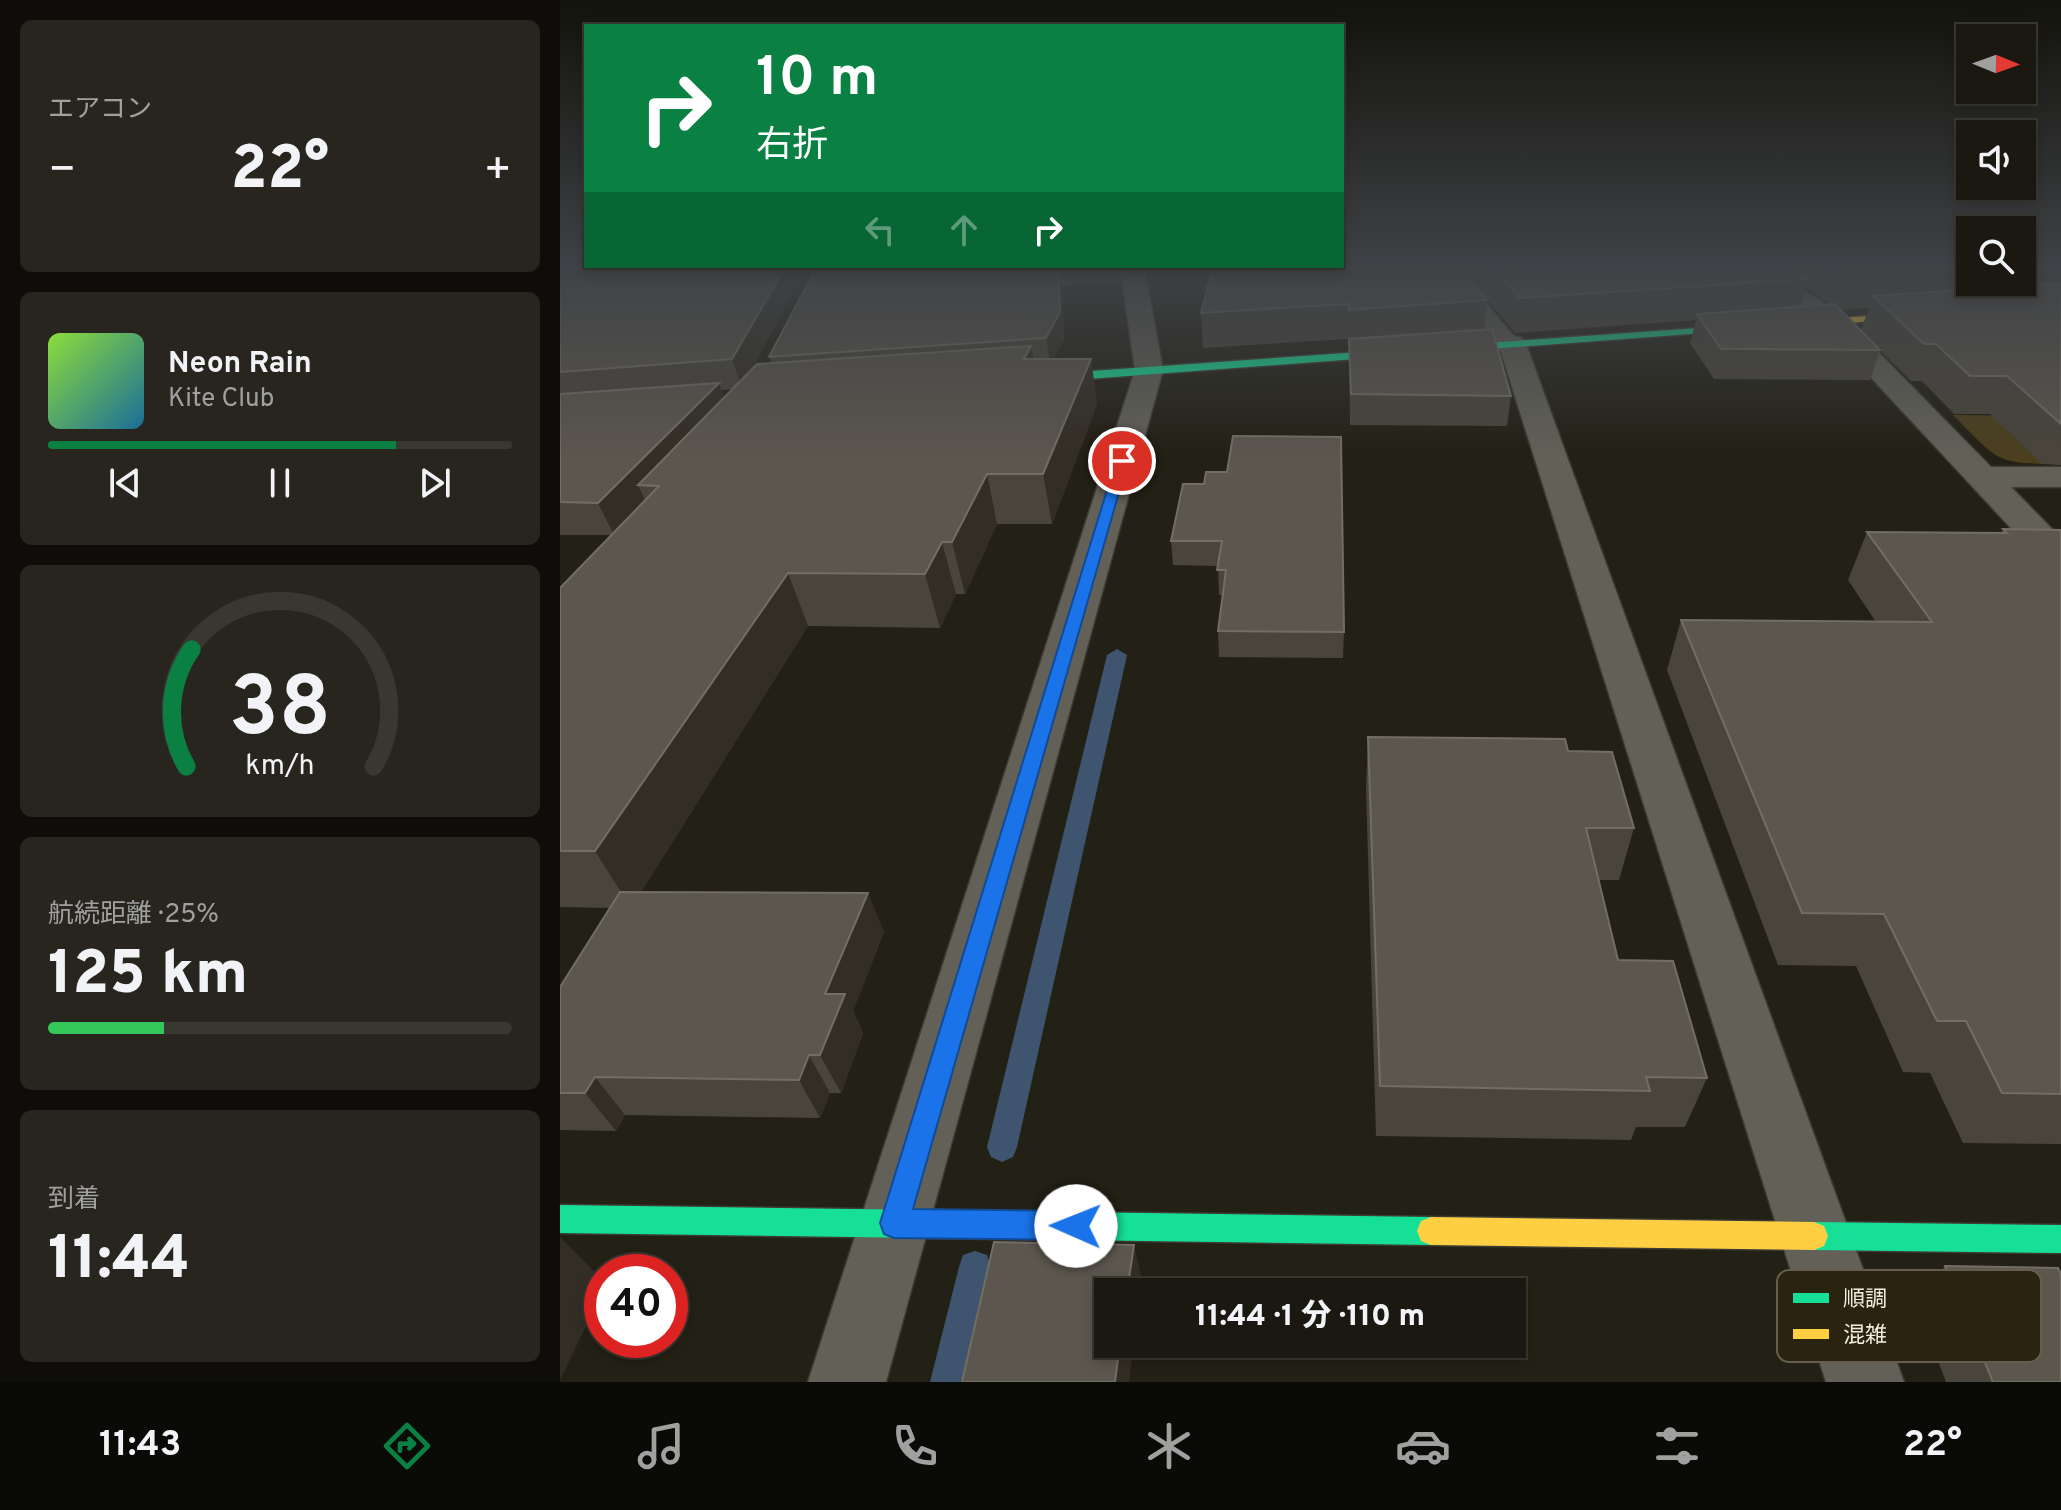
<!DOCTYPE html>
<html lang="ja">
<meta charset="utf-8">
<style>
:root{--surface:#1a1810;--page:#27251e;--text:#f1f3f6;--muted:#9fa09f;--line:#383730;--accent:#0b8043}
body{margin:0;font-family:Overpass,"Noto Sans JP",sans-serif;background:var(--page);color:var(--text);height:100vh;display:flex;flex-direction:column;font-size:30px;white-space:nowrap}
*{box-sizing:border-box;margin:0}
p{font-size:26px;color:var(--muted)}
.icon{flex:none;width:44px;height:44px;fill:none;stroke:currentColor;stroke-width:2;stroke-linecap:round;stroke-linejoin:round}
.map{position:relative;flex:1;overflow:hidden}
.drawer{display:flex;flex-direction:column;gap:20px;padding:20px;background:#0e0d09;width:560px}
.drawer>*{flex:none}
.hud{position:absolute;left:24px;top:24px;width:760px;height:244px;border-radius:0px;box-shadow:0 4px 12px #0003,0 0 0 2px var(--line);background:#0b8043;color:#fff;overflow:hidden}
.needle{width:52px;rotate:91deg}
.tools{position:absolute;left:1396px;top:24px;display:grid;gap:16px}
.tools a{display:grid;place-items:center;width:80px;height:80px;border-radius:0px;background:var(--surface);box-shadow:0 4px 12px #0003,0 0 0 2px var(--line);font-size:40px}
.speed{position:absolute;left:24px;top:1254px;display:flex;gap:16px;font-size:40px;font-weight:700;text-align:center}
.speed>*{display:grid;place-content:center;width:104px;height:104px;border-radius:50%;background:var(--surface);box-shadow:0 4px 12px #0003,0 0 0 2px var(--line);line-height:1}
.speed .limit{border:12px solid #d22;background:#fff;color:#111}
.pin{position:absolute;display:grid;place-items:center;width:68px;height:68px;color:#fff;margin:-34px;border:4px solid #fff;border-radius:50%;box-shadow:0 2px 8px #0007}
.me{position:absolute;width:88px;margin:-44px;rotate:271deg;stroke-linejoin:round;filter:drop-shadow(0 0 6px #0008)}
.turn{display:flex;align-items:center;gap:28px;height:168px;padding:0 40px;font-size:36px}
.turn .icon{width:104px;height:104px;stroke-width:2.5}
.turn b{display:block;font-size:56px;line-height:68px}
.lanes{display:flex;align-items:center;height:76px;padding:0 40px;background:#0003;justify-content:center;gap:40px;direction:ltr}
.lanes .off{opacity:.35}
.big{font-size:60px;font-weight:800;line-height:1.1}
.drawer .widget{flex:1;display:flex;flex-direction:column;justify-content:center;gap:12px;min-width:0;padding:0 28px;border-radius:12px;background:var(--page)}
.drawer .dial{align-items:center;gap:0}
.dial svg{height:208px;overflow:visible;fill:none;stroke:var(--line);stroke-width:7;stroke-linecap:round;text-anchor:middle}
.dial text{fill:var(--text);stroke:none}
.song{display:flex;align-items:center;gap:24px}
.cover{width:96px;height:96px;border-radius:12px;background:linear-gradient(135deg,hsl(90 70% 55%),hsl(200 70% 35%))}
.played{height:8px;border-radius:4px;background:linear-gradient(90deg,var(--accent) 75%,var(--line) 75%)}
.keys{display:flex;justify-content:space-around;direction:ltr}
.heat{display:flex;justify-content:space-between;align-items:center;font-size:44px;direction:ltr}
.charge{height:12px;border-radius:6px;background:linear-gradient(90deg,#34c759 25%,var(--line) 0)}
.trip{position:absolute;left:534px;top:1278px;width:432px;height:80px;border-radius:0px;background:var(--surface);box-shadow:0 4px 12px #0003,0 0 0 2px var(--line);font-weight:800;line-height:80px;text-align:center}
.tab-bar{display:flex;height:128px;justify-content:space-around;align-items:center;background:#0a0a06;color:var(--muted)}
.tab-bar .icon{width:56px;height:56px}
.tab-bar .on{color:var(--accent)}
.tab-bar b{font-size:36px;color:var(--text)}
main{display:flex;flex:1;min-height:0}
.map>svg:first-child{display:block}
.green{fill:#4b3f1e}
.lines{fill:none;stroke-linecap:round;stroke-linejoin:round}
.stream{fill:#3f556f;fill-rule:evenodd}
.street-casing{stroke:#3d3b33;stroke-width:3}
.fast-casing{stroke:#3d3b33;stroke-width:3}
.slow-casing{stroke:#3d3b33;stroke-width:3}
.street{fill:#626057;fill-rule:evenodd}
.fast{fill:#16e098;fill-rule:evenodd}
.slow{fill:#ffcf43;fill-rule:evenodd}
.wall{fill:#49453c;fill-rule:evenodd}
.shaded-wall{fill:#332e25}
.building{fill:#5b564e;stroke:#726e64;stroke-width:2}
.route{fill:#1a73e8;stroke:#114b97;stroke-width:2}
.key{fill:#29230f;stroke:#645f4d;stroke-width:2}
.key-label{font-size:22px;fill:#efebdf}
</style>
<main>
<section class="drawer">
<div class="widget"><p>エアコン</p>
<div class="heat"><a>−</a><b class="big">22°</b><a>+</a></div>
</div>
<div class="widget">
<div class="song"><i class="cover"></i><div><b>Neon Rain</b><p>Kite Club</p></div></div>
<div class="played"></div>
<div class="keys"><svg class="icon" aria-label="previous" viewBox="0 0 24 24"><path d="M18 5L8 12l10 7zM5 5v14"/></svg><svg class="icon" aria-label="pause" viewBox="0 0 24 24"><path d="M8 5v14M16 5v14"/></svg><svg class="icon" aria-label="next" viewBox="0 0 24 24"><path d="M6 5l10 7-10 7zM19 5v14"/></svg></div>
</div>
<div class="widget dial"><svg viewBox="0 0 100 80">
<path d="M14 69A42 42 0 1 1 86 69"/>
<path d="M14 69A42 42 0 0 1 16 24" stroke="#0b8043"/>
<text x="50" y="56" font-size="32" font-weight="700">38</text>
<text x="50" y="72" font-size="11">km/h</text>
</svg></div>
<div class="widget"><p>航続距離 · 25%</p><b class="big">125 km</b><div class="charge"></div></div>
<div class="widget"><p>到着</p><b class="big">11:44</b></div>
</section>
<div class="map">
<svg width="1501" height="1382" viewBox="0 0 1501 1382">
<rect width="100%" height="100%" fill="#232015"/>
<path class="green" d="M 1393,415 L 1501,416 L 1501,464 C 1434,464 1439,461 1393,415 Z"/>
<g class="lines">
<g class="stream">
<polygon points="557,649 567,655 457,1147 453,1157 442,1162 431,1157 427,1147 547,655"/>
<polygon points="415,1251 427,1255 431,1267 406,1382 370,1382 399,1267 403,1255"/>
</g>
<g class="street-casing">
<g id="street">
<polygon points="869,264 893,264 954,336 962,338 966,344 1344,1382 1266,1382 941,352"/>
<polygon points="1178,264 1205,264 1282,315 1431,467 1501,467 1501,487 1451,487 1501,538 1501,571 1488,568 1264,327"/>
<polygon points="560,266 584,266 603,370 326,1382 248,1382 575,370"/>
</g>
</g>
<g class="fast-casing">
<g id="fast">
<polygon points="1180,325 1184,326 1184,330 474,383 468,379 474,375"/>
<polygon points="0,1205 871,1217 881,1221 885,1231 881,1241 871,1245 0,1233"/>
<polygon points="1254,1222 1501,1225 1501,1253 1254,1250 1244,1246 1240,1236 1244,1226"/>
</g>
</g>
<g class="slow-casing">
<g id="slow">
<polygon points="1363,312 1367,313 1367,317 1180,331 1175,328 1180,325"/>
<polygon points="871,1217 1254,1222 1264,1226 1268,1236 1264,1246 1254,1250 871,1245 861,1241 857,1231 861,1221"/>
</g>
</g>
<use href="#street" class="street"/>
<use href="#fast" class="fast"/>
<use href="#slow" class="slow"/>
</g>
<g class="wall">
<path d="M 0,264 L 26,266 L 247,266 L 192,369 L 212,363 L 209,357 L 257,266 L 557,266 L 559,282 L 502,286 L 504,339 L 494,359 L 531,359 L 537,404 L 492,524 L 437,524 L 405,594 L 396,594 L 380,628 L 248,626 L 81,892 L 324,932 L 293,1011 L 303,1033 L 281,1093 L 270,1093 L 260,1118 L 65,1115 L 56,1131 L 0,1130 L 0,987 L 50,908 L 0,907 L 0,588 L 51,535 L 0,535 ZM 173,389 L 164,398 L 161,390 Z"/>
<path d="M 897,264 L 1410,264 L 1410,282 L 1462,282 L 1462,264 L 1501,264 L 1501,465 L 1482,464 L 1430,414 L 1394,414 L 1362,381 L 1351,381 L 1320,350 L 1310,380 L 1154,379 L 1130,343 L 1136,320 L 955,333 ZM 1247,288 L 1271,304 L 1241,306 ZM 1309,308 L 1301,330 L 1280,310 Z"/>
<polygon points="653,266 927,300 924,330 951,396 947,426 790,425 789,345 788,345 788,339 643,348 641,313"/>
<polygon points="644,484 784,632 783,658 659,657 658,631 663,595 659,595 658,566 613,565 611,541"/>
<polygon points="1443,529 1501,530 1501,1144 1403,1143 1370,1073 1343,1072 1296,966 1218,965 1107,670 1121,620 1316,622 1288,580 1307,532 1441,533"/>
<polygon points="808,737 1008,751 1074,828 1059,880 1039,880 1058,960 1147,1078 1125,1127 1076,1127 1071,1140 816,1136 806,788"/>
<polygon points="1385,1266 1501,1382 1386,1382 1355,1300"/>
</g>
<g class="shaded-wall">
<polygon points="226,266 247,266 182,388 172,359"/>
<polygon points="499,266 502,286 504,339 491,366 486,338"/>
<polygon points="588,266 593,266 589,276"/>
<polygon points="471,346 479,390 464,359"/>
<polygon points="531,359 537,404 492,524 483,474"/>
<polygon points="159,383 170,413 99,486 78,485 86,502 54,535 38,503"/>
<polygon points="427,474 437,524 405,594 392,542"/>
<polygon points="382,542 396,594 380,628 365,574"/>
<polygon points="228,573 248,626 71,908 35,851"/>
<polygon points="308,893 324,932 293,1011 303,1033 281,1093 260,1055 265,994"/>
<polygon points="249,1055 270,1093 260,1118 239,1080"/>
<polygon points="35,1077 65,1115 56,1131 25,1093"/>
<polygon points="0,1237 42,1279 42,1293 0,1380"/>
<polygon points="574,1245 582,1280 580,1292 567,1292"/>
<polygon points="560,1344 574,1344 569,1382 555,1382"/>
</g>
<g class="building">
<polygon points="0,264 26,264 26,266 226,266 172,359 0,372"/>
<polygon points="782,264 895,264 927,300 789,310 789,304 641,313 653,266 782,266"/>
<polygon points="928,264 1227,264 1249,279 960,298"/>
<polygon points="1270,264 1410,264 1410,269 1290,276"/>
<polygon points="257,266 498,266 500,312 486,338 209,357"/>
<polygon points="1501,283 1501,424 1447,376 1410,376 1376,344 1364,344 1313,296"/>
<polygon points="1275,304 1320,350 1161,349 1137,314"/>
<polygon points="932,329 951,396 791,394 789,339"/>
<polygon points="471,346 464,359 531,359 483,474 427,474 392,542 382,542 365,574 228,573 35,851 0,851 0,588 99,486 78,485 197,364"/>
<polygon points="159,383 38,503 0,502 0,394"/>
<polygon points="673,436 781,437 784,632 658,631 666,570 657,570 662,541 611,541 623,484 644,484 646,472 667,472"/>
<polygon points="1443,529 1501,530 1501,1094 1442,1093 1406,1021 1377,1021 1324,914 1242,913 1121,620 1372,622 1307,532 1447,533"/>
<polygon points="808,737 1005,739 1008,751 1052,752 1074,828 1026,828 1058,960 1113,961 1147,1078 1086,1077 1090,1091 820,1086"/>
<polygon points="60,892 308,893 265,994 285,994 260,1055 249,1055 239,1080 35,1077 25,1093 0,1093 0,987"/>
<polygon points="434,1242 574,1245 567,1292 548,1292 548,1344 560,1344 555,1382 402,1382"/>
<polygon points="1385,1266 1498,1268 1501,1274 1501,1382 1433,1382"/>
</g>
<linearGradient id="sky" x2="0" y2="1"><stop stop-color="#13120c"/><stop offset="0.58" stop-color="#3f4246"/><stop offset="1" stop-color="#3f4246" stop-opacity="0"/></linearGradient>
<rect width="1501" height="457" fill="url(#sky)"/>
<polygon class="route" points="557,458 568,461 353,1209 516,1211 526,1216 530,1226 526,1236 516,1240 334,1238 324,1234 320,1223"/>
<rect x="1217" y="1270" width="264" height="92" rx="12" class="key"/>
<rect x="1233" y="1293" width="36" height="10" fill="#16e098"/>
<rect x="1233" y="1329" width="36" height="10" fill="#ffcf43"/>
<g class="key-label">
<text x="1283" y="1306">順調</text>
<text x="1283" y="1342">混雑</text>
</g>
</svg>
<div class="tools">
<a><svg class="needle" viewBox="-14 -14 28 28"><path d="M0-13l5 13h-10z" fill="#e53935"/><path d="M0 13l5-13h-10z" fill="#9fa09f"/></svg></a>
<a><svg class="icon" aria-label="sound" viewBox="0 0 24 24"><path d="M4 9h4l5-4v14l-5-4H4zM17 9q2 3 0 6"/></svg></a>
<a><svg class="icon" aria-label="search" viewBox="0 0 24 24"><circle cx="10" cy="10" r="6"/><path d="M15 15l6 6"/></svg></a>
</div>
<div class="speed"><div class="limit">40</div></div>
<div class="pin" style="left:562px;top:461px;background:#d93025"><svg class="icon" aria-label="arrive" viewBox="0 0 24 24"><path d="M6 21V4h12l-3 4 3 4H6"/></svg></div>
<svg class="me" style="left:516px;top:1226px" viewBox="-20 -20 40 40"><circle r="19" fill="#fff"/><path d="M0-13L10 11 0 6-10 11z" fill="#1a73e8"/></svg>
<div class="trip">11:44 · 1 分 · 110 m</div>
<div class="hud">
<div class="turn"><svg class="icon" aria-label="right" viewBox="0 0 24 24"><path d="M7 20v-9h11M14 6l5 5-5 5"/></svg><div><b>10 m</b>右折</div></div>
<div class="lanes"><svg class="icon off" aria-label="left" viewBox="0 0 24 24"><path d="M17 20v-9H6M10 6l-5 5 5 5"/></svg><svg class="icon off" aria-label="ahead" viewBox="0 0 24 24"><path d="M12 20V5M6 11l6-6 6 6"/></svg><svg class="icon" aria-label="right" viewBox="0 0 24 24"><path d="M7 20v-9h11M14 6l5 5-5 5"/></svg></div>
</div>
</div>
</main>
<nav class="tab-bar">
<b>11:43</b>
<svg class="icon on" aria-label="directions" viewBox="0 0 24 24"><path d="M12 3l9 9-9 9-9-9zM9 14v-3h6M13 9l2 2-2 2"/></svg>
<svg class="icon" aria-label="music" viewBox="0 0 24 24"><path d="M9 18V5l10-2v13"/><circle cx="6" cy="18" r="3"/><circle cx="16" cy="16" r="3"/></svg>
<svg class="icon" aria-label="phone" viewBox="0 0 24 24"><path d="M5 4h4l2 5-3 2q2 4 5 5l2-3 5 2v4C11 20 4 13 5 4z"/></svg>
<svg class="icon" aria-label="climate" viewBox="0 0 24 24"><path d="M12 3v18M4 7l16 10M4 17L20 7"/></svg>
<svg class="icon" aria-label="car" viewBox="0 0 24 24"><path d="M5 17H2v-5l4-1 3-4h7l3 4 3 1v5h-3M9 17h6M6 11h13"/><circle cx="7" cy="17" r="2"/><circle cx="17" cy="17" r="2"/></svg>
<svg class="icon" aria-label="filters" viewBox="0 0 24 24"><path d="M4 7h16M4 17h16"/><circle cx="9" cy="7" r="2"/><circle cx="15" cy="17" r="2"/></svg>
<b>22°</b>
</nav>
